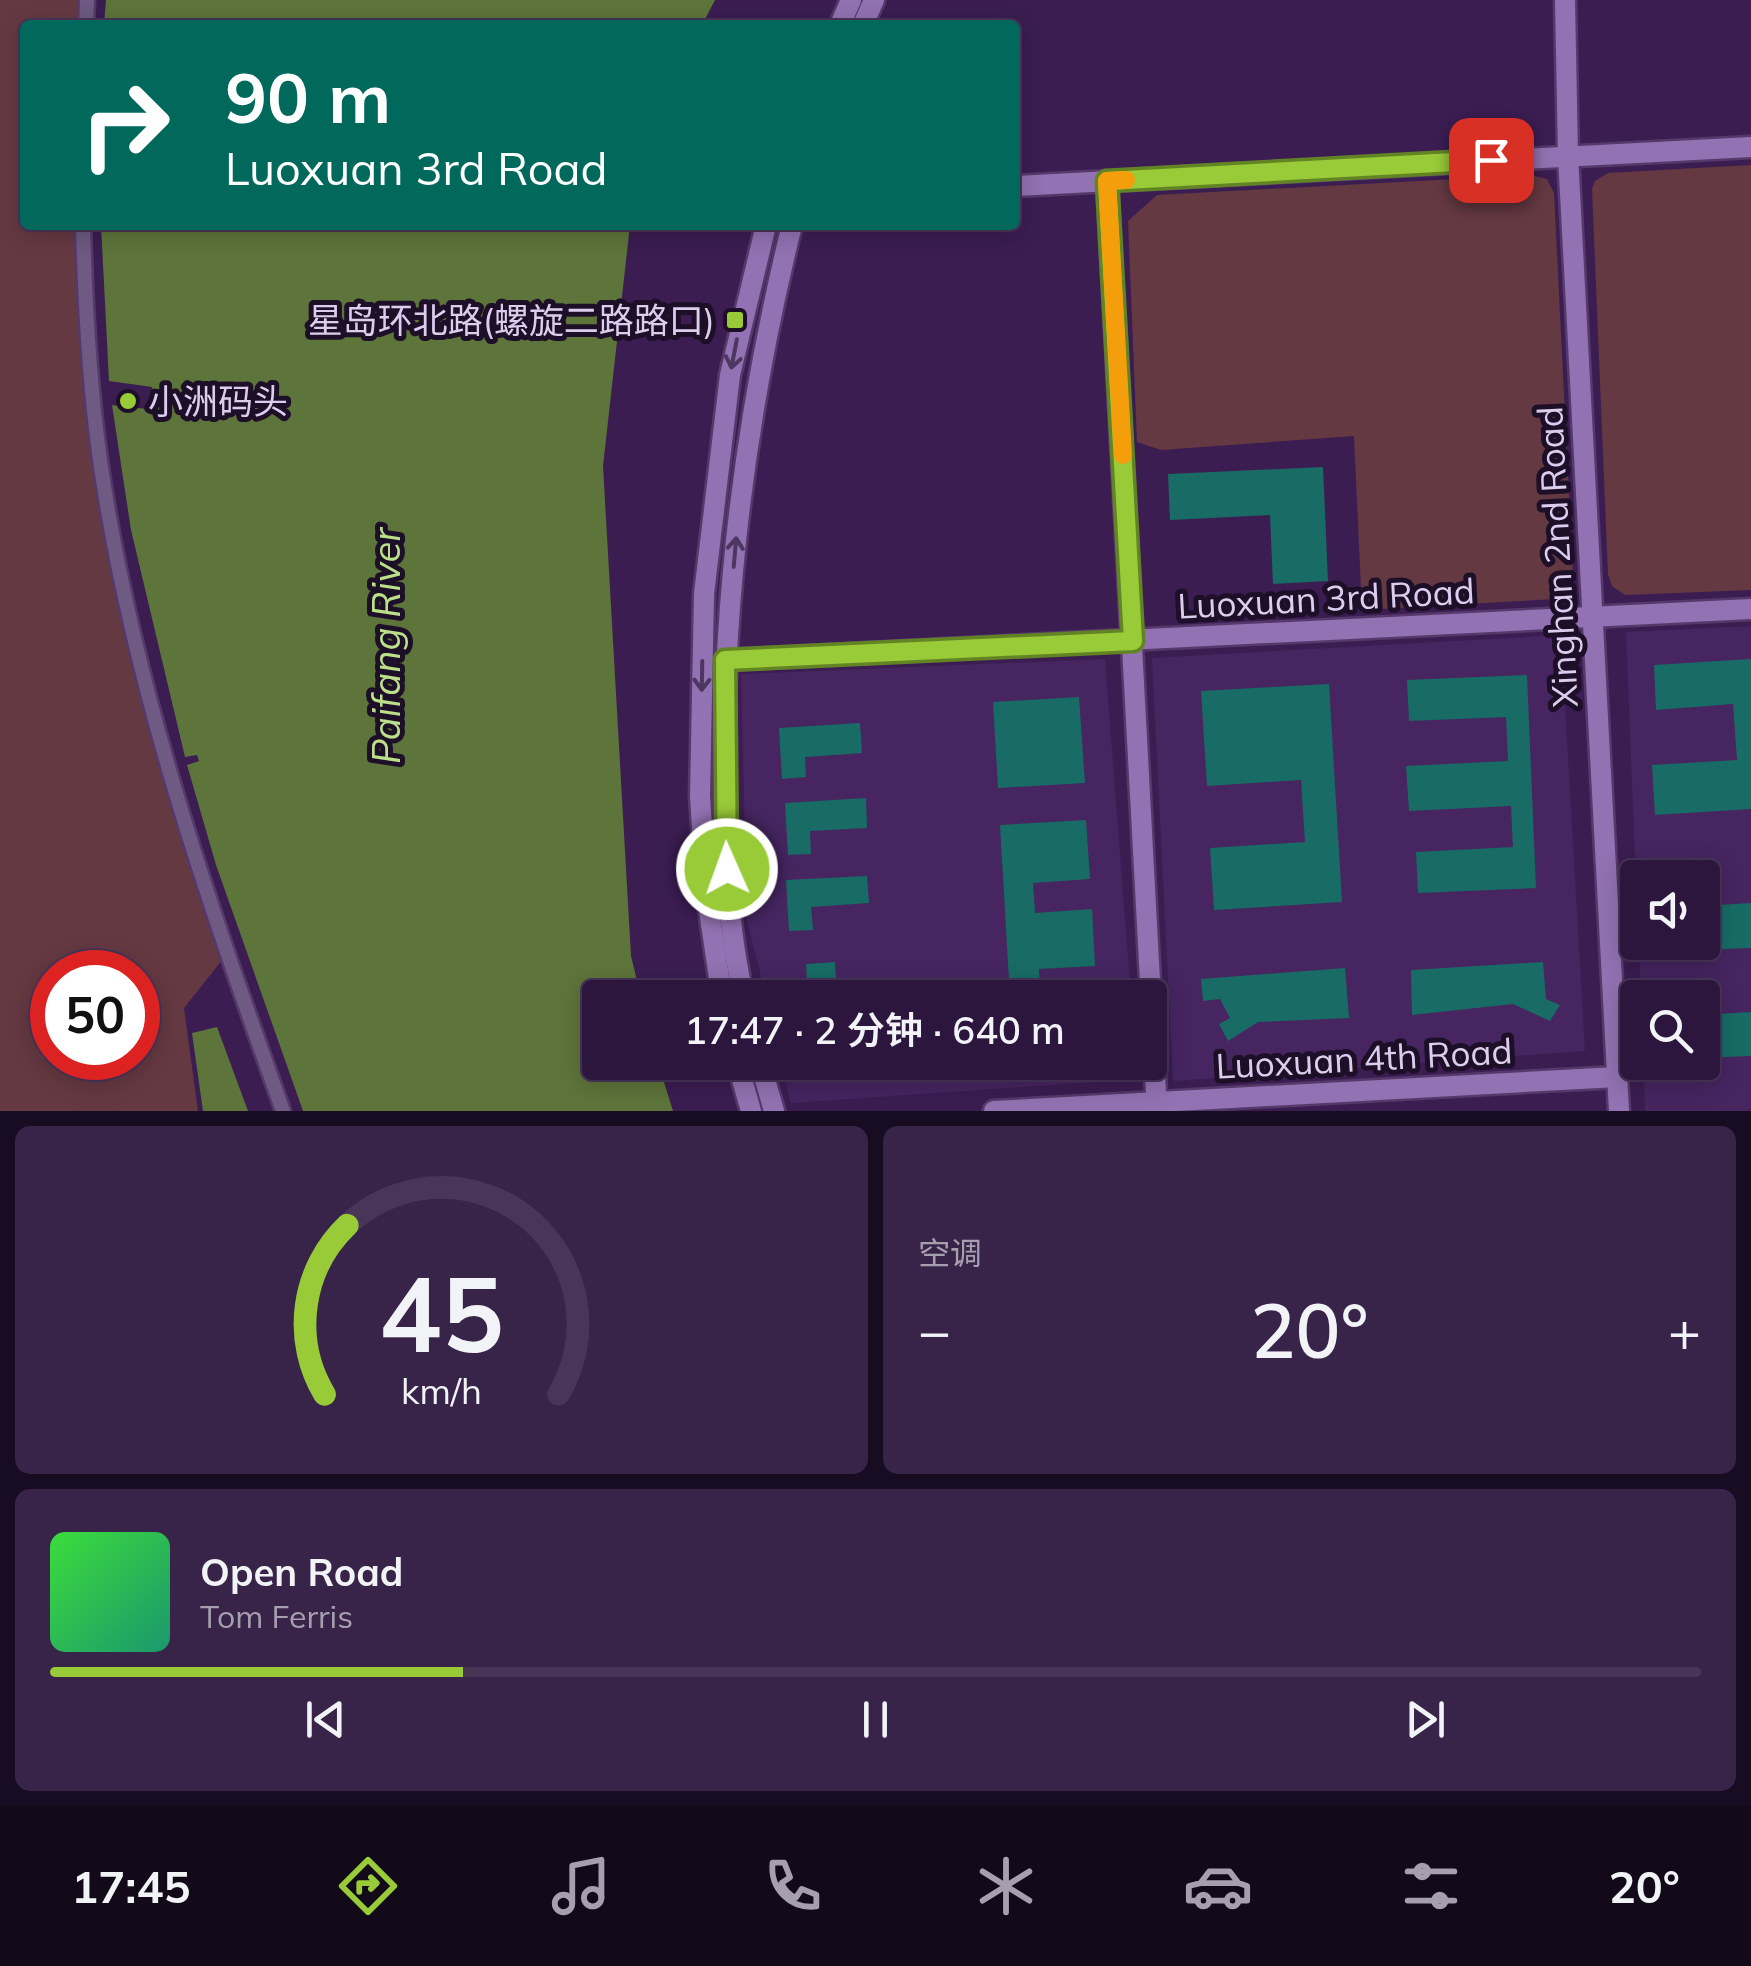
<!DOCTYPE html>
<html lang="zh">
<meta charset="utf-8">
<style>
:root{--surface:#2c163e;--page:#382349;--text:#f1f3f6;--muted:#a69fb0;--line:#483558;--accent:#98cb37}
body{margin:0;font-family:Mulish,"Noto Sans SC",sans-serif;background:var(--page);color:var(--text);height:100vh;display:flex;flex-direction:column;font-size:38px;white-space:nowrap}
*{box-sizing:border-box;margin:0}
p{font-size:32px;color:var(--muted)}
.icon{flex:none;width:55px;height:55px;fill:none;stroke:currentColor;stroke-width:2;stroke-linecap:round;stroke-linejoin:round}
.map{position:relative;height:1111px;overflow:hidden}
.side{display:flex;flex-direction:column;gap:15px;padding:15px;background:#180c22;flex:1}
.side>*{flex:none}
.banner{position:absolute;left:20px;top:20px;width:1000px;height:210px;border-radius:10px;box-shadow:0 5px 25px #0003,0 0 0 2px var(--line);background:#00695c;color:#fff;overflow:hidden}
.fabs{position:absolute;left:1620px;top:860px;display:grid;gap:20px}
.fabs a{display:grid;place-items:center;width:100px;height:100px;border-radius:10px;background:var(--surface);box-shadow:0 5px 25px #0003,0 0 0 2px var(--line);font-size:50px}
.speed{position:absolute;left:30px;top:950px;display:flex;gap:20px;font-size:50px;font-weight:700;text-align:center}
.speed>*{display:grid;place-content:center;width:130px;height:130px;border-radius:50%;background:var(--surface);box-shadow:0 5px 25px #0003,0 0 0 2px var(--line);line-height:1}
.speed .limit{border:15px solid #d22;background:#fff;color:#111}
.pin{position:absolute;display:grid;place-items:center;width:85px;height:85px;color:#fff;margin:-42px;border-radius:20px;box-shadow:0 5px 15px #0006}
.me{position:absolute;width:110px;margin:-55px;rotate:358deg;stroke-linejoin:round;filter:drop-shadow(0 0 8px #0008)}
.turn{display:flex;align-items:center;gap:35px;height:210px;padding:0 40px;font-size:45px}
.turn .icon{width:130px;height:130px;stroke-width:2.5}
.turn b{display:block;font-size:70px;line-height:85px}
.big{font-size:75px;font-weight:600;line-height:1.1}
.side .card{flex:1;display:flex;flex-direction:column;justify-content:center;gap:15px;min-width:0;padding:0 35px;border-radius:15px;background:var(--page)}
.side .dial{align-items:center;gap:0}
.dial svg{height:260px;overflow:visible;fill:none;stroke:var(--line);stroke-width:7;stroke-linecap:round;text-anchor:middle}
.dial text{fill:var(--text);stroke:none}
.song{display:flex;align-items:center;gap:30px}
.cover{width:120px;height:120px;border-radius:15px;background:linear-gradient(135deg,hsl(120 70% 55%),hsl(160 70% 35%))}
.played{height:10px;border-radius:5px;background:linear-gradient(90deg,var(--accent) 25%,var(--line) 25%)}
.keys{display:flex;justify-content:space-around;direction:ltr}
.heat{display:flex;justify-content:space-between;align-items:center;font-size:55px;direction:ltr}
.side .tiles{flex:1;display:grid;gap:15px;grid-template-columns:1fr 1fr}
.card:last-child{grid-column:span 2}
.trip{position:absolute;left:582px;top:980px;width:585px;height:100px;border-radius:10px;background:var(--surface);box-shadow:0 5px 25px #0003,0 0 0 2px var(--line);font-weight:600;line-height:100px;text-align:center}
.menu{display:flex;height:160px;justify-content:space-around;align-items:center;background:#120919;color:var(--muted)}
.menu .icon{width:70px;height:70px}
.menu .on{color:var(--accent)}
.menu b{font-size:45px;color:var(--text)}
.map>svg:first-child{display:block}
.built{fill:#462561}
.green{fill:#653942;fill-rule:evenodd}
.water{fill:#5d743a}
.building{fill:#186c65}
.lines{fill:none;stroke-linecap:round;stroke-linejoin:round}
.street-casing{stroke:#55396b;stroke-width:19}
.secondary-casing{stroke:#55396b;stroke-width:25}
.street{stroke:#6e5a82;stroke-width:14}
.secondary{stroke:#9272b2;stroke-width:20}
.oneway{stroke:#4b375f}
.route-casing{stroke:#638424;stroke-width:25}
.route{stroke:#98cb37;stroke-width:18}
.slow{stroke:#f59e0b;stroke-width:18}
.poi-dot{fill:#98cb37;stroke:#1c0f27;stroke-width:4}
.labels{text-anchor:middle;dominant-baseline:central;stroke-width:10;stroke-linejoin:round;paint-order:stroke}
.poi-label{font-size:35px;fill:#dccced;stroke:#1c0f27;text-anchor:end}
.street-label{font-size:35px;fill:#dccced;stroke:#1c0f27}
.water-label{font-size:38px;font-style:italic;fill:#bce08a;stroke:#1c0f27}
</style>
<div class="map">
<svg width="1751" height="1111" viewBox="0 0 1751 1111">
<rect width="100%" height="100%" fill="#3b1d52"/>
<g class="built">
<polygon points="1751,626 1751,1111 1645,1111 1644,1063 1702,1062 1702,998 1641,997 1639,943 1702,942 1702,878 1638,878 1637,912 1626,632"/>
<polygon points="1561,635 1585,1051 1173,1081 1152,658"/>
<polygon points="1105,659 1131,997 766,997 747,920 741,674"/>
<polygon points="1136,1063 1137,1079 791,1103 781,1063"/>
</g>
<g class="green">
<path d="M 0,0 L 82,0 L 80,25 L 25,25 L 25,225 L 77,225 L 87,398 L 167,782 L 223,959 L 184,1008 L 198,1111 L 0,1111 ZM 52,972 L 138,972 L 138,1058 L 52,1058 Z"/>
<polygon points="1751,165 1751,590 1625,595 1612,586 1608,574 1592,189 1595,181 1608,173"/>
<polygon points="1529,175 1547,179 1554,193 1573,578 1556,599 1362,610 1354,436 1161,450 1137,442 1128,221 1157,195"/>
</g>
<g class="water">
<polygon points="106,0 715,0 702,25 104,25"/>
<polygon points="101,225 630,225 603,466 631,956 641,997 600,998 600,1062 658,1063 673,1111 303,1111 216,865 187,765 199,761 197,755 185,757 131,530 112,405 156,410 152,387 109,381"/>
<polygon points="217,1027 248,1111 203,1111 192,1033"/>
</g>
<g class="building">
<polygon points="1323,467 1328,581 1273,584 1270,515 1170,520 1168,474"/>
<polygon points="1751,659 1751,809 1655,815 1652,765 1737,760 1733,704 1656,710 1654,665"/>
<polygon points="1527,675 1536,888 1418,893 1416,852 1513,847 1511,806 1409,811 1406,766 1508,761 1506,717 1409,721 1407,680"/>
<polygon points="1329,684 1342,902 1214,910 1210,848 1305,842 1301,780 1207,786 1201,691"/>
<polygon points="1079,697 1085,783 998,788 993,702"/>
<polygon points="860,723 862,753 805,757 806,777 782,779 779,728"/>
<polygon points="866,798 867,828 810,831 811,854 788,855 785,803"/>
<polygon points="1086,820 1090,879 1033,883 1035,913 1092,909 1095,966 1039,969 1040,998 1010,998 1000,825"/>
<polygon points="867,876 869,903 811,907 813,930 789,931 786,880"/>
<polygon points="1751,903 1751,948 1702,950 1702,906"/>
<polygon points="835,962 837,998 808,998 806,964"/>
<polygon points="1543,962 1546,999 1560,1005 1550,1021 1513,1004 1412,1015 1411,970"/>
<polygon points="1345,968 1349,1018 1258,1022 1228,1041 1219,1024 1230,1018 1220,999 1203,1001 1201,979"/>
<polygon points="1751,1012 1751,1056 1702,1058 1702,1015"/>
</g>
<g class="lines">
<g class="street-casing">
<g id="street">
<polyline points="86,25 87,0"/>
<path d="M 83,225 C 85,304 89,382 100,460 C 132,684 207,899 283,1111"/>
</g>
</g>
<g class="secondary-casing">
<g id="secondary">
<polyline points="1565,0 1568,156 1619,1111"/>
<polyline points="840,25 851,0"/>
<polyline points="863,25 874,0"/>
<polyline points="1107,181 1157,1111"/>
<polyline points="1015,186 1751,147"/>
<polyline points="725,660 1751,609"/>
<polyline points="722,998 706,890 700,796 704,594 730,375 766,225"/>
<path d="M 744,998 C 727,926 725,851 724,777 C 723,590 747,407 792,225"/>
<polyline points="737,1062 751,1111"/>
<polyline points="760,1062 774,1111"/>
<polyline points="994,1111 1617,1077"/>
</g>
</g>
<use href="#street" class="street"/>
<use href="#secondary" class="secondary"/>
</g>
<defs><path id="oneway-shaft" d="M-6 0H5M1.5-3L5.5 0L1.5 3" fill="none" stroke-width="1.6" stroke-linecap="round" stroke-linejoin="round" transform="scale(2.5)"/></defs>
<g class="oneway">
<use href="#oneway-shaft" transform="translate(734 354) rotate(101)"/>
<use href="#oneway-shaft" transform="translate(735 552) rotate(-85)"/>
<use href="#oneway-shaft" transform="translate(702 676) rotate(91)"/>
</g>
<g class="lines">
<g class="route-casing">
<polyline id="route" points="727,869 725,660 1133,641 1107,181 1491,160"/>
</g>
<use href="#route" class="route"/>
<polyline class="slow" points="1123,455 1107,181 1126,180"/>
</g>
<g class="poi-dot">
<rect x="725" y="310" width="20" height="20" rx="5"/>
<circle cx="128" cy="401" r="10"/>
</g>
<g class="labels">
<g class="poi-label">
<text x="715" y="320">星岛环北路(螺旋二路路口)</text>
<text x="148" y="401" text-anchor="start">小洲码头</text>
</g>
<g class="street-label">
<text transform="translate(1557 557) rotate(-93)">Xinghan 2nd Road</text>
<text transform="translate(1326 598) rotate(-3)">Luoxuan 3rd Road</text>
<text transform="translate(1364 1058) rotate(-3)">Luoxuan 4th Road</text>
</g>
<g class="water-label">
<text transform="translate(386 646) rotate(-90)">Paifang River</text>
</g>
</g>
</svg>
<div class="fabs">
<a><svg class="icon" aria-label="sound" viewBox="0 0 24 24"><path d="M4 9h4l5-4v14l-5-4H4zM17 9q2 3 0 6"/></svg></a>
<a><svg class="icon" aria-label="search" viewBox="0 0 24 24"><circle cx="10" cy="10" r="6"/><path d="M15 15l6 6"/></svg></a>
</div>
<div class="speed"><div class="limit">50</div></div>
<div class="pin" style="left:1491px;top:160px;background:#d93025"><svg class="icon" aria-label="arrive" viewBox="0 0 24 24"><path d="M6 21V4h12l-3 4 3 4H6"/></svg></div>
<svg class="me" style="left:727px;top:869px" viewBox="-20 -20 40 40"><circle r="17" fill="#98cb37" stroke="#fff" stroke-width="3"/><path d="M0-11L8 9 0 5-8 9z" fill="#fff"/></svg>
<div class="trip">17:47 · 2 分钟 · 640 m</div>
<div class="banner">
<div class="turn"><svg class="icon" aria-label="right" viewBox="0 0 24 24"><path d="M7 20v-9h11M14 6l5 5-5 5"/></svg><div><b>90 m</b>Luoxuan 3rd Road</div></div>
</div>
</div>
<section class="side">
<div class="tiles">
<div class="card dial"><svg viewBox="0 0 100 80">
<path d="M14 69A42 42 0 1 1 86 69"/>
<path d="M14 69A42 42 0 0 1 21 17" stroke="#98cb37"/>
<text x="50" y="56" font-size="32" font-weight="700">45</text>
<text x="50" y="72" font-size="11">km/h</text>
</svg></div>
<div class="card"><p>空调</p>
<div class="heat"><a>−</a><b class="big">20°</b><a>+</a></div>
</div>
<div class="card">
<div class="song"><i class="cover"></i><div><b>Open Road</b><p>Tom Ferris</p></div></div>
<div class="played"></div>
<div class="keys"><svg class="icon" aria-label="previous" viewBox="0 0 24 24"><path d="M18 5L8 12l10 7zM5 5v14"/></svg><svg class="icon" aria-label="pause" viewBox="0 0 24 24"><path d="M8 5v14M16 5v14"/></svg><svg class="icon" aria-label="next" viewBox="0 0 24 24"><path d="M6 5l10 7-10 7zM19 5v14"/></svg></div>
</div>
</div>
</section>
<nav class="menu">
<b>17:45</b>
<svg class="icon on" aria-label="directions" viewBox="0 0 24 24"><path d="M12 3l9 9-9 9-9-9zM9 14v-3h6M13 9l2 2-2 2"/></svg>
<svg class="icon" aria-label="music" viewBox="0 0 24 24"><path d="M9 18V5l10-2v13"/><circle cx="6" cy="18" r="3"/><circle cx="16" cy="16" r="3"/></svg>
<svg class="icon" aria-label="phone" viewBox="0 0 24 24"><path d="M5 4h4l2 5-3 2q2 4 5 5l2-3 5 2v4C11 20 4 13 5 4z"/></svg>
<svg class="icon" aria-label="climate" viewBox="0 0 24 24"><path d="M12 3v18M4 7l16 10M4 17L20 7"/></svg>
<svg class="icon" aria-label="car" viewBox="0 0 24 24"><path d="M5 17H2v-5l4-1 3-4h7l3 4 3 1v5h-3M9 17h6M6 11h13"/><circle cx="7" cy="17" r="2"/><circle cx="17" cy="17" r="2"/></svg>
<svg class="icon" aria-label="filters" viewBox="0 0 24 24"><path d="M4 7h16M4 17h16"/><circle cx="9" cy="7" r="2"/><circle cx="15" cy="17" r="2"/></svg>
<b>20°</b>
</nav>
